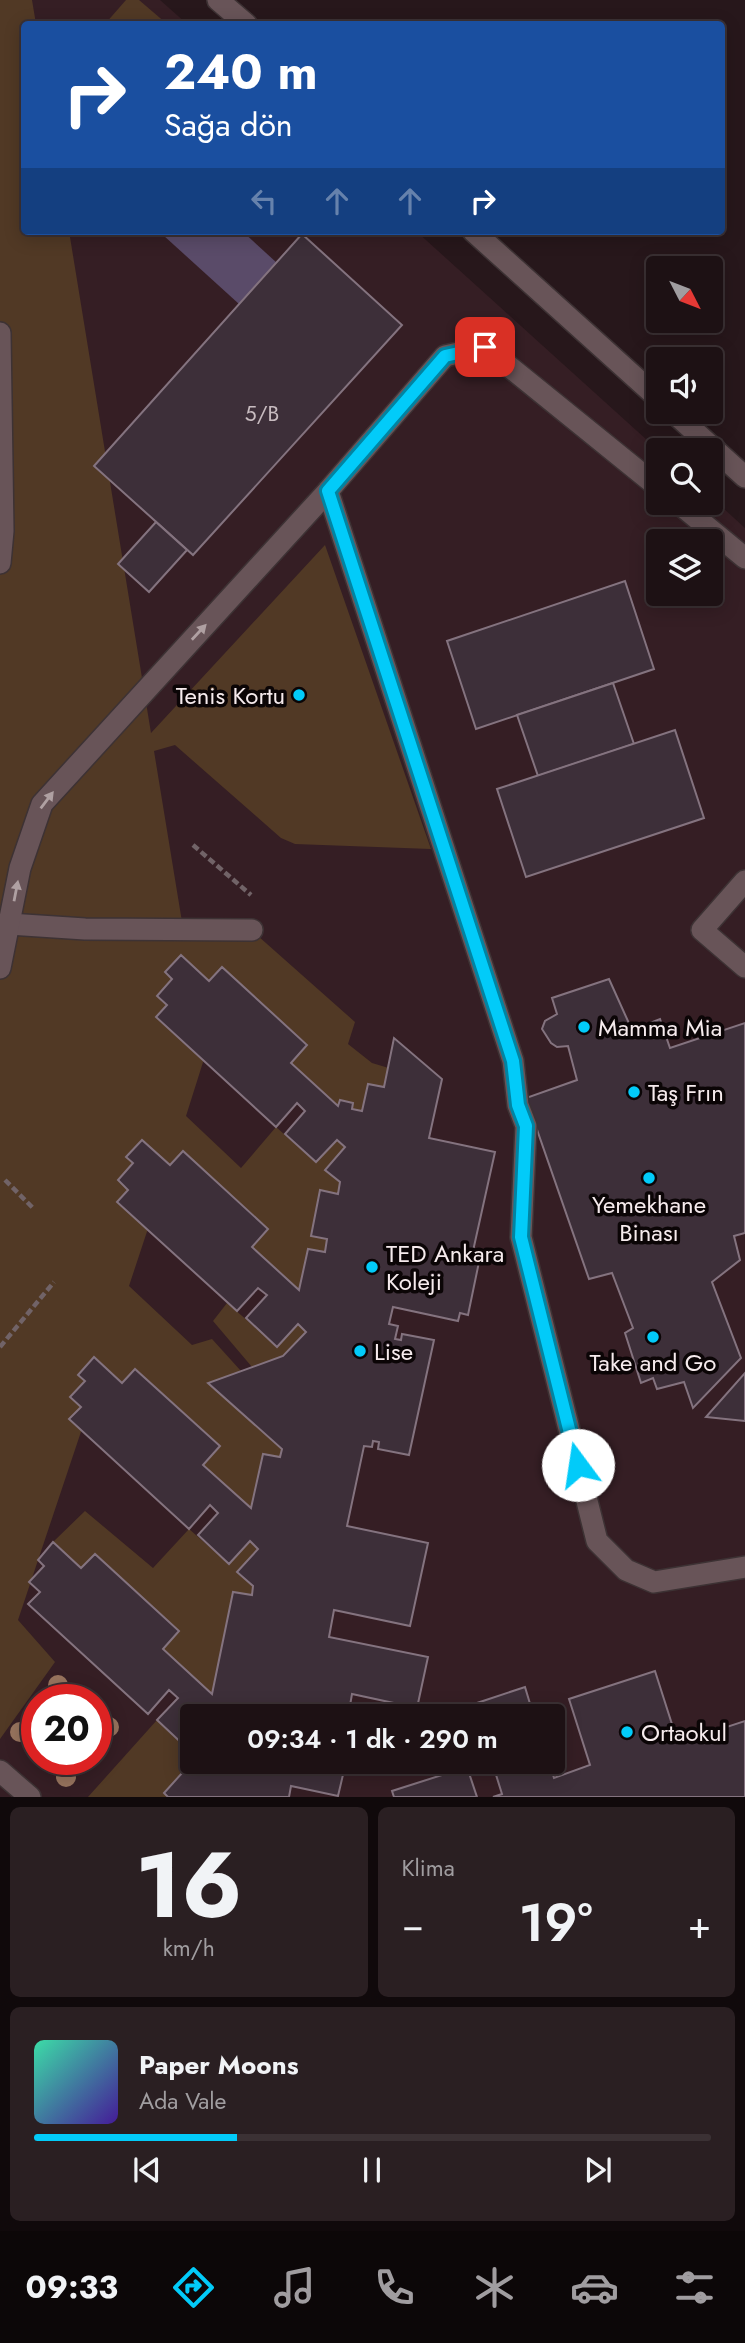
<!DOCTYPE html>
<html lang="tr">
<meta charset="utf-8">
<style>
:root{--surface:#1d1114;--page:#2a1f22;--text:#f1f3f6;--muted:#a09da0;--line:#3b3134;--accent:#02cbf9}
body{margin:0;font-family:Jost,sans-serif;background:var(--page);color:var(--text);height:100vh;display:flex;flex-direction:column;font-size:26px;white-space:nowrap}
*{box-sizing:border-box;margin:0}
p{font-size:23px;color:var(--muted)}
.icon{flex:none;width:38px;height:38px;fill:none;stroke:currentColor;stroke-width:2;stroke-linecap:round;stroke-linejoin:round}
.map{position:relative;height:1797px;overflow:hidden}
.sheet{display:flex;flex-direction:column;gap:10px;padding:10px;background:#10090b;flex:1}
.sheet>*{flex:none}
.guide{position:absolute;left:21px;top:21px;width:704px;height:214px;border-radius:7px;box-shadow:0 4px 18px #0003,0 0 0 2px var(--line);background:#1a4fa0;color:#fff;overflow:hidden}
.needle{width:46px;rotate:132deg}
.fabs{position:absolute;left:646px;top:256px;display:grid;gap:14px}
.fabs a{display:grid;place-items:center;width:77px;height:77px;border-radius:7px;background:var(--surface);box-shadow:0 4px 18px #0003,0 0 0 2px var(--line);font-size:35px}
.speed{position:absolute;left:21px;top:1684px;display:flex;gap:14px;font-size:35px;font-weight:700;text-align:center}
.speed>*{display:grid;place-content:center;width:91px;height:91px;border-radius:50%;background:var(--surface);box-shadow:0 4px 18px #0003,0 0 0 2px var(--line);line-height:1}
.speed .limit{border:10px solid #d22;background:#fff;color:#111}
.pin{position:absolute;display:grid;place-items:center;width:60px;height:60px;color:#fff;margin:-30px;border-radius:14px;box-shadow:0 4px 10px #0006}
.me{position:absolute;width:77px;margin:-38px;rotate:346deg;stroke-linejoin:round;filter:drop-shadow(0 0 5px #0008)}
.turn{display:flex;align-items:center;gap:24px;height:147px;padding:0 28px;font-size:32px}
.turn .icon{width:91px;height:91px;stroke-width:2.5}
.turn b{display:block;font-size:49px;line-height:60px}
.lanes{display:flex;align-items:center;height:66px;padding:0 28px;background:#0003;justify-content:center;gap:35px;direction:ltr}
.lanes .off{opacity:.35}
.big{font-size:52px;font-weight:600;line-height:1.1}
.sheet .card{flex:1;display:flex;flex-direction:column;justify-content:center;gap:10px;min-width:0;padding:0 24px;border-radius:10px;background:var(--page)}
.sheet .dial{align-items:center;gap:0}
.dial b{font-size:91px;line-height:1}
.song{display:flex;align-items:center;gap:21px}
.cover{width:84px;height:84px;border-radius:10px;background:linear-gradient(135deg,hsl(160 70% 55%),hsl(260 70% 35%))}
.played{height:7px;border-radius:4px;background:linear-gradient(90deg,var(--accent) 30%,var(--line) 30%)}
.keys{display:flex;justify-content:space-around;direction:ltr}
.heat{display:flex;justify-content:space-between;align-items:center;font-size:38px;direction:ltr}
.sheet .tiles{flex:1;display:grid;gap:10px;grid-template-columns:1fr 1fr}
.card:last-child{grid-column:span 2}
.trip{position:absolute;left:180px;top:1704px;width:385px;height:70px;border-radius:7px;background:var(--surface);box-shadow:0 4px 18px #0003,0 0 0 2px var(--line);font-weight:600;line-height:70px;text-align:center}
.tabs{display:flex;height:112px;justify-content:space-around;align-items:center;background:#0c0708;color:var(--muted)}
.tabs .icon{width:49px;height:49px}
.tabs .current{color:var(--accent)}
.tabs b{font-size:32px;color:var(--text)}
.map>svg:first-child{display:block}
.built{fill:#351e24;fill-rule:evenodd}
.green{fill:#513925}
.water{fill:#5a4b69}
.building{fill:#3d2f39;stroke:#84737f;stroke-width:2}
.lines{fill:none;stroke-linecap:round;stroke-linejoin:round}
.minor-casing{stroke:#3d3234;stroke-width:24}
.path{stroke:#716367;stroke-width:4.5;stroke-dasharray:7 3.5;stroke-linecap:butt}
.minor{stroke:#685458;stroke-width:21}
.tree{fill:#98745e}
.oneway{fill:#afa0a2}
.route-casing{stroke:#0184a2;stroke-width:18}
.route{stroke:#02cbf9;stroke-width:12}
.poi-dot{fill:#02cbf9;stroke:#0b0506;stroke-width:2.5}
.labels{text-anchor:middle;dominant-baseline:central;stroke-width:7;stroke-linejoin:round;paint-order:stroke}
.number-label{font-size:21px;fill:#c8bcc0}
.poi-label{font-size:24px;fill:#f6ebed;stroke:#0b0506;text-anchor:start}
</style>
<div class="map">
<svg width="745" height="1797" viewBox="0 0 745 1797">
<rect width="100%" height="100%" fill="#27171b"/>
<g class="built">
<polygon points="24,0 160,0 187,24 25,24"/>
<path d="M 35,231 L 416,231 L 658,450 L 658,502 L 710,502 L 711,497 L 745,528 L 745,1797 L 0,1797 L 0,835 ZM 658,541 L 710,541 L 710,593 L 658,593 ZM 37,1699 L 96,1699 L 96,1759 L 37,1759 ZM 192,1717 L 553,1717 L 553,1762 L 192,1762 Z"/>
</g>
<g class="green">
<polygon points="0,0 32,0 36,24 24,24 24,231 69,231 151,733 325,545 431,849 295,844 281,838 175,745 154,751 184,934 258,936 355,1022 348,1044 372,1063 392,1069 384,1087 362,1111 352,1109 353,1103 340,1100 338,1106 291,1063 307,1044 222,968 204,1059 186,1116 241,1168 276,1127 316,1162 337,1140 345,1147 325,1169 340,1182 338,1194 320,1190 311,1235 327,1239 325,1252 308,1249 299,1290 252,1247 268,1229 183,1151 169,1165 129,1286 192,1345 212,1339 241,1371 209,1383 282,1449 280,1457 263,1454 251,1508 203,1465 220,1446 136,1369 122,1383 103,1366 18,1620 55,1662 0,1739"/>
<polygon points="126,0 139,0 167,24 105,24"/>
<polygon points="227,1303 277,1346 298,1324 306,1332 283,1356 252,1367 213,1321"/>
<polygon points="85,1511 153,1568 189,1529 229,1564 250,1541 258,1549 238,1571 253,1586 252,1595 233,1592 212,1694 163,1649 179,1631 95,1554 81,1568 53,1542"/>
<polygon points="157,1720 192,1754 192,1762 164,1792 168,1797 88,1797"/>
</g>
<polygon class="water" points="167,231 242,231 277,263 239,304 163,235"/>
<g class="building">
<polygon points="302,234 402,325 193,555 94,466"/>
<polygon points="156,522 187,550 149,592 118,564"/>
<polygon points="625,581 654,669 476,729 447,641"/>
<polygon points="613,683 634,744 538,776 517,715"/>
<polygon points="675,730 704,818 526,877 497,789"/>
<polygon points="181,955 209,981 222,967 307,1045 291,1063 338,1106 340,1100 353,1103 352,1109 362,1111 368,1084 384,1087 394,1038 442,1079 429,1138 495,1152 471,1260 479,1262 468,1315 460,1313 458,1321 393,1307 389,1324 398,1326 395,1339 401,1340 402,1334 434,1340 409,1455 378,1449 379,1442 373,1441 372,1447 364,1446 347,1526 428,1543 410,1626 334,1610 329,1637 428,1657 417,1708 352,1694 348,1717 192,1717 192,1745 188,1749 157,1720 178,1698 169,1690 148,1714 28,1604 40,1592 29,1582 44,1566 38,1560 53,1542 81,1568 95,1554 179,1631 163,1649 212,1694 233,1592 252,1595 253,1586 237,1572 258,1549 250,1541 229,1564 198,1535 218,1513 210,1505 189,1529 69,1419 81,1407 70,1397 85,1381 78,1375 94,1357 122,1383 135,1369 220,1446 203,1465 251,1508 263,1454 280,1457 282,1449 208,1383 283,1356 306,1332 298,1324 277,1347 246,1318 267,1295 258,1288 237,1311 117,1202 128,1190 118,1180 133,1163 126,1157 142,1140 170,1165 183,1151 268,1229 252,1247 299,1290 308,1249 325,1252 327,1239 311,1236 320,1190 338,1194 340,1182 325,1170 345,1147 337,1140 316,1162 285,1134 305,1111 297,1103 276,1127 156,1017 167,1005 157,996 172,979 165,972"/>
<polygon points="609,979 632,1030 660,1019 670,1048 745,1023 745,1233 734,1236 740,1260 712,1282 741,1358 693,1408 684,1382 657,1389 653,1378 641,1383 625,1333 633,1328 612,1273 589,1279 526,1098 577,1080 568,1046 557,1047 551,1043 542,1029 545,1021 557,1014 552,998"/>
<polygon points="745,1373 745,1421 706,1417"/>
<polygon points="655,1671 678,1743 745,1721 745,1797 493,1797 502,1794 492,1762 549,1762 554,1778 590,1765 569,1699"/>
<polygon points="525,1687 534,1717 478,1717 474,1704"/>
<polygon points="192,1762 346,1762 338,1796 291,1786 289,1797 168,1797 164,1793"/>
<polygon points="467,1767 477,1797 394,1797 392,1791"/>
</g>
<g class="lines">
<g class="minor-casing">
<g id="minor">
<polyline points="218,0 246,24"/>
<polyline points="473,231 658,398"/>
<polyline points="0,333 3,531 0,563"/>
<polyline points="672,411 745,477"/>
<polyline points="328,491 513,1061 518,1105 526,1126 521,1237 597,1541 626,1570 654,1582 745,1567"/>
<polyline points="677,502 745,558"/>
<polyline points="745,881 702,930 745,967"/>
<polyline points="9,924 85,929 252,930"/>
<polyline points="0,968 20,868 42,804 328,491 445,356 485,347 658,487"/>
<polyline points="0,1771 30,1797"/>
</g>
</g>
<g class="path">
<polyline points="193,845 251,895"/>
<polyline points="5,1180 33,1208"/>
<polyline points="0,1347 54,1282"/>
</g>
<use href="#minor" class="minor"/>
</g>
<g class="tree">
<circle cx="58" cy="1685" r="10"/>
<circle cx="109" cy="1727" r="10"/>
<circle cx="20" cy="1732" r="10"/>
<circle cx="66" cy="1777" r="10"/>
</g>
<defs><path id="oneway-solid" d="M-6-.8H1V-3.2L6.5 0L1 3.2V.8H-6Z" transform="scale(1.75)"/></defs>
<g class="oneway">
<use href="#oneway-solid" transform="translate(199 632) rotate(-47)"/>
<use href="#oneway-solid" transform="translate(47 800) rotate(-53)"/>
<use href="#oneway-solid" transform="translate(16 891) rotate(-79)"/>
</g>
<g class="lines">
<g class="route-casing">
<polyline id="route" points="485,347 445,356 328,491 513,1061 518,1105 526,1126 521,1237 578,1465"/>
</g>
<use href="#route" class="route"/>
</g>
<g class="poi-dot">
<circle cx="299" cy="695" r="7"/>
<circle cx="584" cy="1027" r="7"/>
<circle cx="634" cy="1092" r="7"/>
<circle cx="649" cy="1178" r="7"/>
<circle cx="372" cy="1267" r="7"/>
<circle cx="653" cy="1337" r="7"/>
<circle cx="360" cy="1351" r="7"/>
<circle cx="627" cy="1732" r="7"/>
</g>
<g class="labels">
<g class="number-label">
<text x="262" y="414">5/B</text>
</g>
<g class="poi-label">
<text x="285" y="695" text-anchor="end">Tenis Kortu</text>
<text x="598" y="1027">Mamma Mia</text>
<text x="648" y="1092">Taş Frın</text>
<text x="649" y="1204" text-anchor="middle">Yemekhane<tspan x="649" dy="28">Binası</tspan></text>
<text x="386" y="1253">TED Ankara<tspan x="386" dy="28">Koleji</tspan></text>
<text x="374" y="1351">Lise</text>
<text x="653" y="1362" text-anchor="middle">Take and Go</text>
<text x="641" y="1732">Ortaokul</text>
</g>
</g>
</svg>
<div class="fabs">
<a><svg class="needle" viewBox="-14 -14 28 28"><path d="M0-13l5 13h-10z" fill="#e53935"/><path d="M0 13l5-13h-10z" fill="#a09da0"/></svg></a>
<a><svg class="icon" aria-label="sound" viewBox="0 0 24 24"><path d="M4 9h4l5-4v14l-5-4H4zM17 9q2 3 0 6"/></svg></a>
<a><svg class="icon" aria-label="search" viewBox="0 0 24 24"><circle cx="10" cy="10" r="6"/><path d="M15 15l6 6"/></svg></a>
<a><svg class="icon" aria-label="layers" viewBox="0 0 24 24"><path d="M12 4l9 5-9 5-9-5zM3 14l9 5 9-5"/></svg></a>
</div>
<div class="speed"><div class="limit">20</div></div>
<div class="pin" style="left:485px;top:347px;background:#d93025"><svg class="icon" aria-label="arrive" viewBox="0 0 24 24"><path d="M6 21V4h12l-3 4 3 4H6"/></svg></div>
<svg class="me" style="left:578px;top:1465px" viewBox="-20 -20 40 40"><circle r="19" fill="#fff"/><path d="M0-13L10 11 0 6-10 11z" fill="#02cbf9"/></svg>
<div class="trip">09:34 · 1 dk · 290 m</div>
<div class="guide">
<div class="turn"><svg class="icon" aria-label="right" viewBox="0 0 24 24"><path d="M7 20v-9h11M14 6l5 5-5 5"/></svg><div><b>240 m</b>Sağa dön</div></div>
<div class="lanes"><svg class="icon off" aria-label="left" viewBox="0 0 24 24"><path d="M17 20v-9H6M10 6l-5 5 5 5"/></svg><svg class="icon off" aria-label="ahead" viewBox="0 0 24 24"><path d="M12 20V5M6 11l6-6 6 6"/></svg><svg class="icon off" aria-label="ahead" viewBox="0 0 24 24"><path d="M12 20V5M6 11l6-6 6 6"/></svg><svg class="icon" aria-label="right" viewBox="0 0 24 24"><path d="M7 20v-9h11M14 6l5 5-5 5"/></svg></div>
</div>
</div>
<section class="sheet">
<div class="tiles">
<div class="card dial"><b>16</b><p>km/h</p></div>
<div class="card"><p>Klima</p>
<div class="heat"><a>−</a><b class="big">19°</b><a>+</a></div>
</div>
<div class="card">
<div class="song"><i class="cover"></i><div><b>Paper Moons</b><p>Ada Vale</p></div></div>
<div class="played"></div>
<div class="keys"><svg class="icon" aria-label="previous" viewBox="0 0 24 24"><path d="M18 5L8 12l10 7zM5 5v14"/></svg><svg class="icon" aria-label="pause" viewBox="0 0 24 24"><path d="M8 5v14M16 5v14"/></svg><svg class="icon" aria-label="next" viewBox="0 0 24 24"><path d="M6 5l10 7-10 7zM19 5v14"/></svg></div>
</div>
</div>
</section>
<nav class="tabs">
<b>09:33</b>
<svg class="icon current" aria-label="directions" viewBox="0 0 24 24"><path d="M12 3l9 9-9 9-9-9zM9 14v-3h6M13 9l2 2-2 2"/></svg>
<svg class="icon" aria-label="music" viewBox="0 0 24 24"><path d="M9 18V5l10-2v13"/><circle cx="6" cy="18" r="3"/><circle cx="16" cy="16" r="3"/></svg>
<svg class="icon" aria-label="phone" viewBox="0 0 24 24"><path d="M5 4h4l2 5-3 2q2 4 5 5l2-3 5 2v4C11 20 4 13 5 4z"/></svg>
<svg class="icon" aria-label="climate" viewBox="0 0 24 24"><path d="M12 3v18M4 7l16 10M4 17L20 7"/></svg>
<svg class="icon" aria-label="car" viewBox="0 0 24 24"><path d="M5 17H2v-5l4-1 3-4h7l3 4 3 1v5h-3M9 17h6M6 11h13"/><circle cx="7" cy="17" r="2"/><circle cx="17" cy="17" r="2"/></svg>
<svg class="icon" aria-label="filters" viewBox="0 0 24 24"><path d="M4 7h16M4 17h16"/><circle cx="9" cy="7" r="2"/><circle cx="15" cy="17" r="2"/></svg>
</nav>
